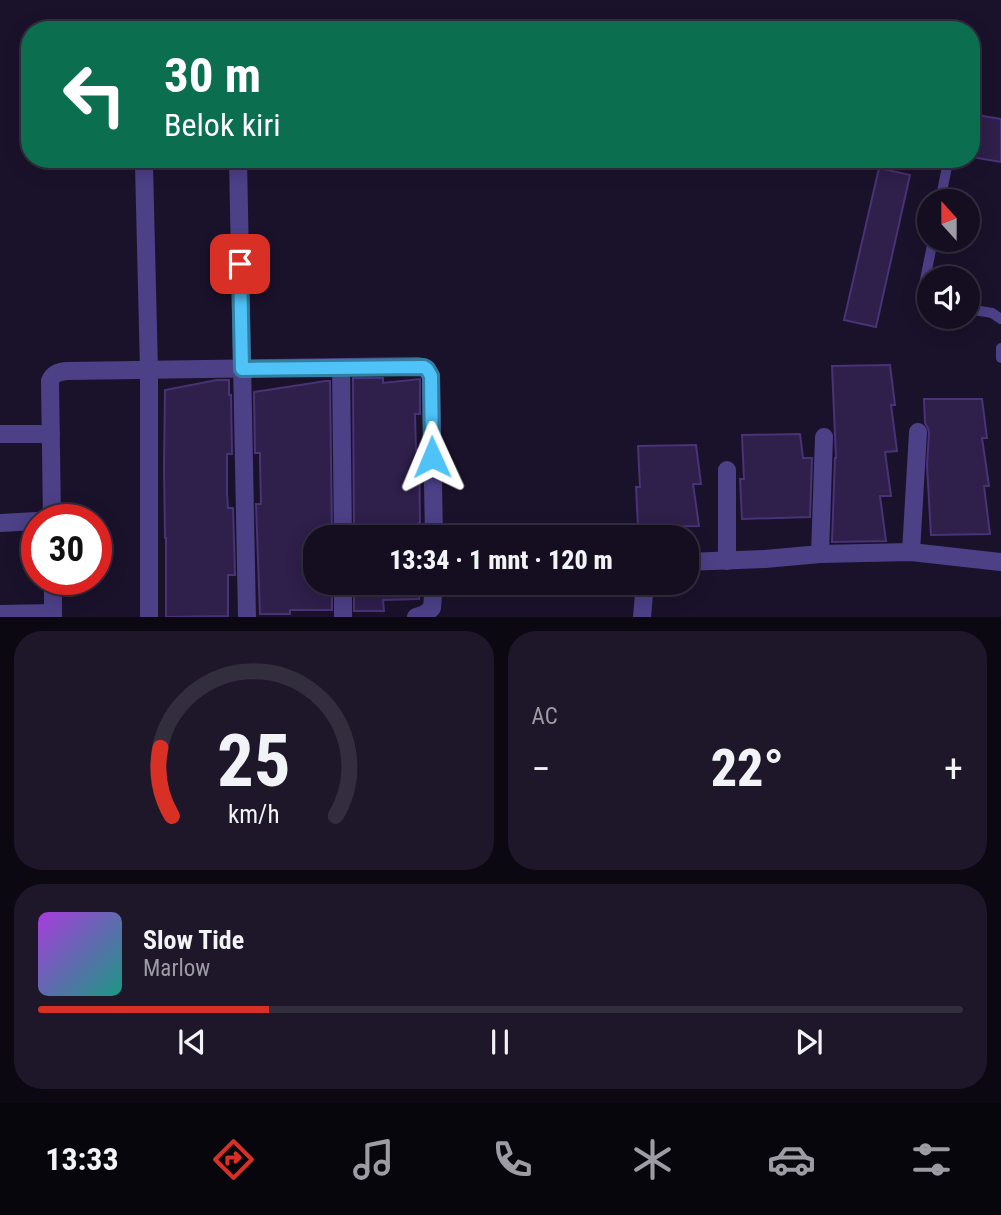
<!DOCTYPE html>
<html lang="id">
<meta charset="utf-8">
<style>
:root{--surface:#140e20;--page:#1d1729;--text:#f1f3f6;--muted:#9d9ca5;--line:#332e3e;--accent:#d93025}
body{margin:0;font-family:"Roboto Condensed",sans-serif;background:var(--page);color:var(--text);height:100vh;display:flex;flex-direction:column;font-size:26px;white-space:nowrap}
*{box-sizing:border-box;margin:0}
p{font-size:23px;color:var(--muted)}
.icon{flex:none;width:38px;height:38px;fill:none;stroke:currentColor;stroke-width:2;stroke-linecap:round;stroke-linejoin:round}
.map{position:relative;height:617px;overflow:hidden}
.drawer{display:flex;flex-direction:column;gap:14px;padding:14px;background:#0b0812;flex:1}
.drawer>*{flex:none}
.top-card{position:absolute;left:21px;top:21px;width:959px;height:147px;border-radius:28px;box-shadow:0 4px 18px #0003,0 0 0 2px var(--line);background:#0b6e4f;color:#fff;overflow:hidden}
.needle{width:46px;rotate:339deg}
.tools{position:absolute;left:917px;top:189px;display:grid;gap:14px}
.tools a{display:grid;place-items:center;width:63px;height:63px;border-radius:50%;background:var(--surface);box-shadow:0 4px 18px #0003,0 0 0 2px var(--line);font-size:35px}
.speed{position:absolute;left:21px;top:504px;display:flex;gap:14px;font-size:35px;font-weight:700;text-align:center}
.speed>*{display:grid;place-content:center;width:91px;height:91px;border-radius:50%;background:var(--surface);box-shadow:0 4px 18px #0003,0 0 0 2px var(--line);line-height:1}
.speed .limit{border:10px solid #d22;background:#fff;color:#111}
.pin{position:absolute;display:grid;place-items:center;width:60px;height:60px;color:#fff;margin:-30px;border-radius:14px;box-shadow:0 4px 10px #0006}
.me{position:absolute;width:77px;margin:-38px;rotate:359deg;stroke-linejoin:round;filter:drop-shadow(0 0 5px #0008)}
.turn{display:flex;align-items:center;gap:24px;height:147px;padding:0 28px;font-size:32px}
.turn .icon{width:91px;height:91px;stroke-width:2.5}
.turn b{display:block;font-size:49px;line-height:60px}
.big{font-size:52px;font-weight:800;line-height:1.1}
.drawer .widget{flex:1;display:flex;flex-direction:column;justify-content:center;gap:10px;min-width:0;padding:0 24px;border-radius:28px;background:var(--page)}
.drawer .dial{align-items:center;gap:0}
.dial svg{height:182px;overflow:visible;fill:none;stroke:var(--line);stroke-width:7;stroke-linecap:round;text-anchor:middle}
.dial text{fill:var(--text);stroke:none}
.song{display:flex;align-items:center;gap:21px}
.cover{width:84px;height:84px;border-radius:10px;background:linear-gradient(135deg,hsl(280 70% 55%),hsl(170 70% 35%))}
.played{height:7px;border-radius:4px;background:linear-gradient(90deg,var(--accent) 25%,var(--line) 25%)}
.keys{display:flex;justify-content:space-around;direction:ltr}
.heat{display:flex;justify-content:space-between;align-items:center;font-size:38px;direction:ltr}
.drawer .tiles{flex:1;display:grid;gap:14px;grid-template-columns:1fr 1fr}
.widget:last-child{grid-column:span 2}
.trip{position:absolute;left:303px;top:525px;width:396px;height:70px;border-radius:28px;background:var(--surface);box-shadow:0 4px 18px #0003,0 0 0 2px var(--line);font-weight:800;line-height:70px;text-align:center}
.menu{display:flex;height:112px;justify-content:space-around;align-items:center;background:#08060d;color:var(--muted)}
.menu .icon{width:49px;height:49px}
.menu .on{color:var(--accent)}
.menu b{font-size:32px;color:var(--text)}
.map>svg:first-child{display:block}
.building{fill:#2e1f4b;stroke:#493276;stroke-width:2}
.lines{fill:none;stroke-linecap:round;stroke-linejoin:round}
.lane{stroke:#4c4087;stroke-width:10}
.street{stroke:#4c4087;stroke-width:18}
.route-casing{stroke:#337fa1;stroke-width:18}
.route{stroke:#4fc3f7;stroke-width:12}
</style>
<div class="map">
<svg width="1001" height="617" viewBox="0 0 1001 617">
<rect width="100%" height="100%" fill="#1a122b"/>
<g class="building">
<polygon points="971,114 1001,119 1001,162 971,157"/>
<polygon points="879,168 910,175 876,327 844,320"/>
<polygon points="890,365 895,405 891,405 897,451 885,452 891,496 880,496 886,541 832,542 835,458 836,458 832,366"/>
<polygon points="353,378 383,378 383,383 420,379 420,414 415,414 416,450 419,449 420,523 419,523 419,537 354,537"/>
<polygon points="217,380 229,380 229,395 231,395 232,454 227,454 227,494 228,508 233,508 235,575 228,575 228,616 166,617 166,538 165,538 164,467 165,390"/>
<polygon points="326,381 330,381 332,537 315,537 315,583 332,583 332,610 290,610 290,614 260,614 256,504 261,504 260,461 260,453 255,453 254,392"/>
<polygon points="924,399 982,399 987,438 982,438 989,486 984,486 990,534 931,535 927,466 929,433 928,428 925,423"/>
<polygon points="800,434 803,458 812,458 810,517 742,519 740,479 744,479 742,435"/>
<polygon points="696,445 701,484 693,484 699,526 638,527 636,487 640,487 638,446"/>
<polygon points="354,583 419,583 419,599 383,600 384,611 354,611"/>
</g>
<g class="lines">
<g class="lane">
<polyline points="940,201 948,162"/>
<polyline points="929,301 923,290 933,240"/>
<polyline points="968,309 992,313 1001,319"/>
<polyline points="1001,348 1001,358"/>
</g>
<g class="street">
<polyline points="238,159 247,617"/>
<polyline points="144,165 149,370 149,617"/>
<polyline points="341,367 343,537"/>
<polyline points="0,434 51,434"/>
<path d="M 52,520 L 50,381 C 53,373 59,372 67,371 L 418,366 L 427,369 L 431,376 L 434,537"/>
<polyline points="0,523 37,521"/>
<polyline points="911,552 918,432"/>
<polyline points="820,554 824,437"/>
<polyline points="727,561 727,470"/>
<polyline points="686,562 765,559 820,554 911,552 1001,562"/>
<polyline points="53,579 53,617"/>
<polyline points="343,583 343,617"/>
<polyline points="0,614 53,613"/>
<polyline points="416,617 425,614 432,608 434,583"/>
<polyline points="642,617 645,583"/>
</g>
</g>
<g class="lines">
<g class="route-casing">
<polyline id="route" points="240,264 242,369 424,367 427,369 431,376 432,457"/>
</g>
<use href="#route" class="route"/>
</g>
</svg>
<div class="tools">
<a><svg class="needle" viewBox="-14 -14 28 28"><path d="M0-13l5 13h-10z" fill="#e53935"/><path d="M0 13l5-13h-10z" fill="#9d9ca5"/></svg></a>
<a><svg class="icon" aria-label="sound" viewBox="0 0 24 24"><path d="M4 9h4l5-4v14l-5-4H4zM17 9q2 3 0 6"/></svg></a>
</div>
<div class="speed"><div class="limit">30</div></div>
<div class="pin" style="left:240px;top:264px;background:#d93025"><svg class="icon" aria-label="arrive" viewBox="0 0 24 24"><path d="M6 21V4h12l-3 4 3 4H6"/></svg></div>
<svg class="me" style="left:432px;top:457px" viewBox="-20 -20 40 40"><path d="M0-17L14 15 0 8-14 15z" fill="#4fc3f7" stroke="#fff" stroke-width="4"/></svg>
<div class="trip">13:34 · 1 mnt · 120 m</div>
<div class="top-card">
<div class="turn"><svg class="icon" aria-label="left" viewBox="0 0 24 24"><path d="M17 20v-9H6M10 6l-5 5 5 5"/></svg><div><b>30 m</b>Belok kiri</div></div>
</div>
</div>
<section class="drawer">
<div class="tiles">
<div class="widget dial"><svg viewBox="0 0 100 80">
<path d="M14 69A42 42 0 1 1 86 69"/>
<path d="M14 69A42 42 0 0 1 9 39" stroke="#d93025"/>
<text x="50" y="56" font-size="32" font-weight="700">25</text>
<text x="50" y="72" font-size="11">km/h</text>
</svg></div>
<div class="widget"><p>AC</p>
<div class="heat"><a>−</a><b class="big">22°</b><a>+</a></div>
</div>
<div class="widget">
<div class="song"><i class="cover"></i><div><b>Slow Tide</b><p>Marlow</p></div></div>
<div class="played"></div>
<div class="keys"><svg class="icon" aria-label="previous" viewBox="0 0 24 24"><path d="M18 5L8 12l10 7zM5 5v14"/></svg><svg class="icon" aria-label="pause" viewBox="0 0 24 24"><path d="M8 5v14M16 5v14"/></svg><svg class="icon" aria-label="next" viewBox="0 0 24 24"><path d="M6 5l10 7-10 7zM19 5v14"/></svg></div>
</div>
</div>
</section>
<nav class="menu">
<b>13:33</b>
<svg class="icon on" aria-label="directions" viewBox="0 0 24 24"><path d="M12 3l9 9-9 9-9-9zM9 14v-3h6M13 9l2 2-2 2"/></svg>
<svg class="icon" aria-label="music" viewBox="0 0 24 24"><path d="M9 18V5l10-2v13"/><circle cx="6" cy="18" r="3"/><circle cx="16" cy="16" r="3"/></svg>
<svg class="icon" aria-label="phone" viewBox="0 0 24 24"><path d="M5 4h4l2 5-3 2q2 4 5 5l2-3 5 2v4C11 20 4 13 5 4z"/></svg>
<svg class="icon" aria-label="climate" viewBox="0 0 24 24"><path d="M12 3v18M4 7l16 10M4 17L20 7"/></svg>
<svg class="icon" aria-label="car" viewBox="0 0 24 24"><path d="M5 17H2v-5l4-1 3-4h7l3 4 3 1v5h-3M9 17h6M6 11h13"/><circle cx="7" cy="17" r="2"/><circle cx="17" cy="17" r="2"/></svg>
<svg class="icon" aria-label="filters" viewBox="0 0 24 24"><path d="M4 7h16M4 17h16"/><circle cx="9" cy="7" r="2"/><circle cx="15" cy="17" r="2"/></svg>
</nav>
